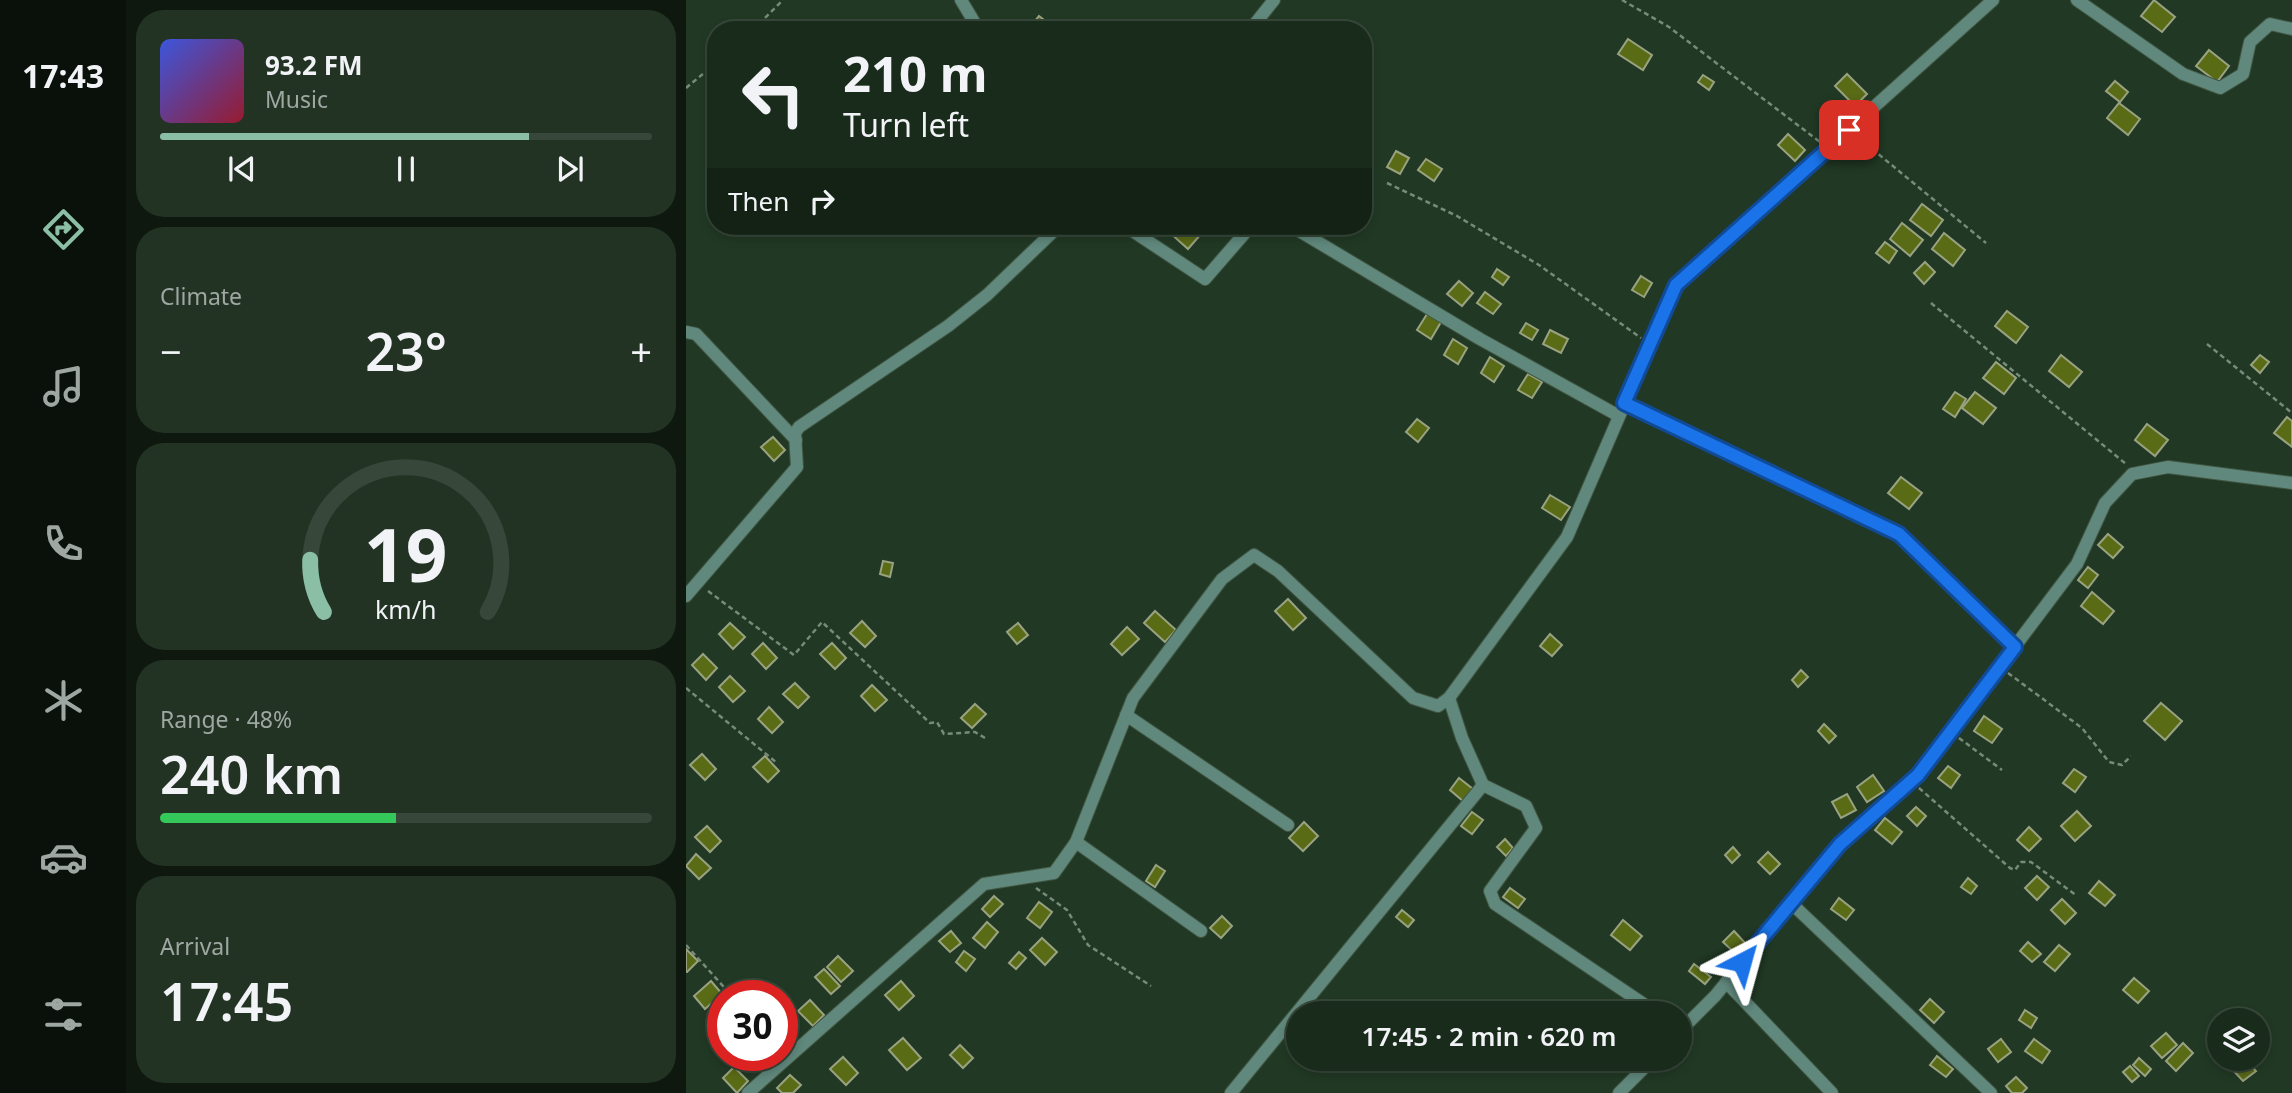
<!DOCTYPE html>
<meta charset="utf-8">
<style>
:root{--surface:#192b1b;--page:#223324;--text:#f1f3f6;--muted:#9fa7a3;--line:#37473a;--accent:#8abfa5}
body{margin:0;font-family:"Noto Sans",sans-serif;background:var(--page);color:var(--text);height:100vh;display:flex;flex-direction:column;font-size:26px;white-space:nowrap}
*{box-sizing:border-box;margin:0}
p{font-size:23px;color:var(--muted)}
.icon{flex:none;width:38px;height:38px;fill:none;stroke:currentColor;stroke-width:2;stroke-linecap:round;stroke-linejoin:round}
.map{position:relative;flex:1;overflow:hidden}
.side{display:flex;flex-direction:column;gap:10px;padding:10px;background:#0e180f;width:560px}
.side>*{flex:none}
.top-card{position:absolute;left:21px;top:21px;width:665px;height:214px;border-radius:28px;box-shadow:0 4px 10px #0003,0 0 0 2px var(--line);background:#192b1b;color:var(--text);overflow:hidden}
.tools{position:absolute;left:1521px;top:1008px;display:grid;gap:14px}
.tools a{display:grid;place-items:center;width:63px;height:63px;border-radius:50%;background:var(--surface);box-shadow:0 4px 10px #0003,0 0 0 2px var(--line);font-size:35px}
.speed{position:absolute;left:21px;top:980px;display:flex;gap:14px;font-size:35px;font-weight:700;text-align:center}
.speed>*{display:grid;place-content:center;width:91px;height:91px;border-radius:50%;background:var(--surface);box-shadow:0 4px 10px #0003,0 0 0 2px var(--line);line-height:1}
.speed .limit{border:10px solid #d22;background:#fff;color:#111}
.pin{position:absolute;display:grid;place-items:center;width:60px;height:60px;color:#fff;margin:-30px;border-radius:14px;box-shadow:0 4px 10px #0006}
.me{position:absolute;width:77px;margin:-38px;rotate:39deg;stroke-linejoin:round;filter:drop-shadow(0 0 5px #0008)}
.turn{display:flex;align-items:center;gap:24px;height:147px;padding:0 21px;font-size:32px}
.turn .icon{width:91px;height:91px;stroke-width:2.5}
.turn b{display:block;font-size:49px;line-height:60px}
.then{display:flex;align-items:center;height:66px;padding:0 21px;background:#0003;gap:14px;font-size:26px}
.big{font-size:52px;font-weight:600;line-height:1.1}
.side .card{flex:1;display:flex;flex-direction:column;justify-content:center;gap:10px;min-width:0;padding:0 24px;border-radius:28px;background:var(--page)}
.side .dial{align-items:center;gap:0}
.dial svg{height:182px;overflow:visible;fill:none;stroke:var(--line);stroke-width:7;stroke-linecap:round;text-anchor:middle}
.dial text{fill:var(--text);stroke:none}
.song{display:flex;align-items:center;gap:21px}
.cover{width:84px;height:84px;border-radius:10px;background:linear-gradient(135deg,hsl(230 70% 55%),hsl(350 70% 35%))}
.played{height:7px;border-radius:4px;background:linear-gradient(90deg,var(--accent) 75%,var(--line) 75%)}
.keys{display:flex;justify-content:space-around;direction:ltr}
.heat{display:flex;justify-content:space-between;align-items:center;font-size:38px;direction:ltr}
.charge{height:10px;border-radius:5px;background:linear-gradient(90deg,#34c759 48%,var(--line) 0)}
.trip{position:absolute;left:600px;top:1001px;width:406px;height:70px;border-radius:35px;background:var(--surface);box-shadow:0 4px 10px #0003,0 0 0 2px var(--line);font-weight:600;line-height:70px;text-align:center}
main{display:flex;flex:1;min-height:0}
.menu{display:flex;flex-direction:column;width:126px;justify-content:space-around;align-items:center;background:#0a110b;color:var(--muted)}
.menu .icon{width:49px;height:49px}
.menu .active{color:var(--accent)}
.menu b{font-size:32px;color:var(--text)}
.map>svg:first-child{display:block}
.building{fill:#5a6b16;stroke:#99a281;stroke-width:2}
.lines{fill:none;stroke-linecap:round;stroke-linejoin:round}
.minor-casing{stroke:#405643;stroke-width:14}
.path{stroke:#788b7a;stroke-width:2.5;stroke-dasharray:5 3.5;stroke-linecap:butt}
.minor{stroke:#60887c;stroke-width:12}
.route-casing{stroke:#114b97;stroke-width:18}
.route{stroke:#1a73e8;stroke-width:12}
</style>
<main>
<nav class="menu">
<b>17:43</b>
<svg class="icon active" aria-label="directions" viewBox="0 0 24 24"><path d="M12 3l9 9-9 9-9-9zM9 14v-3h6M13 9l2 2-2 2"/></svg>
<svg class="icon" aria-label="music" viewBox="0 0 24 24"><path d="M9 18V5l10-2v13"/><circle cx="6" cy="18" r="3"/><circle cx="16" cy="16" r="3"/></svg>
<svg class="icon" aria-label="phone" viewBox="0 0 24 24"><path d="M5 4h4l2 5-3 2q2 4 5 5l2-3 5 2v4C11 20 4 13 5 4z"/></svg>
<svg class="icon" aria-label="climate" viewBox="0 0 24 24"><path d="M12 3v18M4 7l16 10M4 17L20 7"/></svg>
<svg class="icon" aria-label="car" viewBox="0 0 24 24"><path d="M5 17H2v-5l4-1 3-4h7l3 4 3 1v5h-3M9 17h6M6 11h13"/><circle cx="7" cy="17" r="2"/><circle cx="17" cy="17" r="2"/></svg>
<svg class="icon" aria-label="filters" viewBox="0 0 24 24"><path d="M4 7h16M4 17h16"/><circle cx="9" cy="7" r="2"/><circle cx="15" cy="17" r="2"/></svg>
</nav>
<section class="side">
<div class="card">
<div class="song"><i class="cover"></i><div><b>93.2 FM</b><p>Music</p></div></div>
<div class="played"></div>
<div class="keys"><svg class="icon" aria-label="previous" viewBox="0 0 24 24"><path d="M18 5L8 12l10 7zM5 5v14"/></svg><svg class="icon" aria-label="pause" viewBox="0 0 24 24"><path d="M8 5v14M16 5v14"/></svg><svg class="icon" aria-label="next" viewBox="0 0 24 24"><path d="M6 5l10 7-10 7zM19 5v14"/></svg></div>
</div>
<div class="card"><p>Climate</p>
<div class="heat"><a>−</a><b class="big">23°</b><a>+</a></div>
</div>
<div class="card dial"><svg viewBox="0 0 100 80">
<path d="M14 69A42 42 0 1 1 86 69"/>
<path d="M14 69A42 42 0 0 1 8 46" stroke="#8abfa5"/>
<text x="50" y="56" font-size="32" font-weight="700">19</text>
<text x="50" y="72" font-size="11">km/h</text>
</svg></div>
<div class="card"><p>Range · 48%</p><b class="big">240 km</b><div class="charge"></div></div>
<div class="card"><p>Arrival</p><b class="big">17:45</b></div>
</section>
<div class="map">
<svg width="1606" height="1093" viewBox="0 0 1606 1093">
<rect width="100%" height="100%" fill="#213924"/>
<g class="building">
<polygon points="1468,0 1489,17 1476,32 1455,16"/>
<polygon points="353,16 371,30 342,30"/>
<polygon points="942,39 966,55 957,70 932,54"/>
<polygon points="1523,50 1543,66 1531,82 1510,66"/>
<polygon points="1161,74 1181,94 1169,106 1149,86"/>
<polygon points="1017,75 1028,82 1023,90 1012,82"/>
<polygon points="1429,81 1442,92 1434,102 1420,91"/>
<polygon points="1433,103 1454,119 1442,135 1421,118"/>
<polygon points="1102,134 1119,150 1109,161 1092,145"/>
<polygon points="710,151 723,158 714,174 701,167"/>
<polygon points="740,159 756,169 748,181 732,170"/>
<polygon points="1236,204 1257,220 1245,236 1224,220"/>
<polygon points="1216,223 1237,240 1224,256 1204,239"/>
<polygon points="490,226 506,226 515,234 502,249 484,233"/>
<polygon points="1258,233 1279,250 1267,266 1246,249"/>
<polygon points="1199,242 1211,251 1203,263 1190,253"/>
<polygon points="1239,262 1249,272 1238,284 1228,273"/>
<polygon points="811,269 823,277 817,285 806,277"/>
<polygon points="955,276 966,283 958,297 946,290"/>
<polygon points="773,281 787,293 776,306 761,294"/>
<polygon points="799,292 815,304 807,314 791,303"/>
<polygon points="1321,311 1342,327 1330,343 1309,326"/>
<polygon points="741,314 755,322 745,339 731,330"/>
<polygon points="840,323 852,330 846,340 834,333"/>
<polygon points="864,330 882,339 875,353 857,344"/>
<polygon points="767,339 781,348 772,364 758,355"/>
<polygon points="1375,355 1396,372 1383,387 1363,371"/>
<polygon points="1574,355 1583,362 1574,373 1565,365"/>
<polygon points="804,357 818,366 808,382 795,373"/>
<polygon points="1310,362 1330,378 1318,394 1297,378"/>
<polygon points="842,374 856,382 846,398 832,390"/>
<polygon points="1269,392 1280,399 1269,417 1257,409"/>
<polygon points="1289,392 1310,408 1297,424 1276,408"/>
<polygon points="1601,417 1606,421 1606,447 1588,433"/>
<polygon points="731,419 743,428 732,442 720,432"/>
<polygon points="1461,424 1482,440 1469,456 1449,440"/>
<polygon points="87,437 99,450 88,461 75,447"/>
<polygon points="1215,477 1236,493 1223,509 1202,493"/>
<polygon points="864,495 884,507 875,520 856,508"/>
<polygon points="1422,534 1437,547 1427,558 1412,545"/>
<polygon points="197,561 207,563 204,577 194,574"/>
<polygon points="1402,567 1412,575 1402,588 1392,580"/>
<polygon points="1406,592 1428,611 1417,624 1395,606"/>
<polygon points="602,599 620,618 607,630 589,611"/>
<polygon points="469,611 490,630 479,642 458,623"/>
<polygon points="176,621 190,636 179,647 164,633"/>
<polygon points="44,623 59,637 47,649 33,634"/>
<polygon points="332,623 342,635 331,644 321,632"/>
<polygon points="441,627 453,639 436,655 425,644"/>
<polygon points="864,634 876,645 866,656 854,646"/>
<polygon points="77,643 91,658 80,669 66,654"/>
<polygon points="146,643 160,658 149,669 134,654"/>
<polygon points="17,654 31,668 20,680 6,665"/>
<polygon points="1115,670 1122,677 1112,687 1106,680"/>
<polygon points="44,676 59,691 47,702 33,687"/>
<polygon points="109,683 123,697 112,708 97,694"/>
<polygon points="186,685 201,700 189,711 175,696"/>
<polygon points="1475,703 1496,721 1479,740 1458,721"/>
<polygon points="289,704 300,714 286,728 275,718"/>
<polygon points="83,707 97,722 86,733 72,719"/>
<polygon points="1298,716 1316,729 1306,743 1288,731"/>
<polygon points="1138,724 1150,736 1143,743 1132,731"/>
<polygon points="16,754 30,769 19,780 4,765"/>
<polygon points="79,756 93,771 82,782 67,767"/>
<polygon points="1262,766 1274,775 1265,788 1252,778"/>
<polygon points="1388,769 1400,777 1389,792 1377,783"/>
<polygon points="1187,775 1198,791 1181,802 1171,787"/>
<polygon points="773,778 787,789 777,801 764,790"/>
<polygon points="1161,794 1170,810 1155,818 1146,802"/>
<polygon points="1230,807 1240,816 1231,826 1221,816"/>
<polygon points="1391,811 1405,826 1389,841 1375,826"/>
<polygon points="786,812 797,820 786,834 775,826"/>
<polygon points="1199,818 1216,832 1206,844 1189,830"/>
<polygon points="618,822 632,836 617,851 603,838"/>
<polygon points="21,826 35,841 24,852 9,837"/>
<polygon points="1343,827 1355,839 1343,851 1331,840"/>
<polygon points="819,839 827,848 820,856 811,847"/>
<polygon points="1047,847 1054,855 1046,863 1039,855"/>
<polygon points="1082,852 1094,864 1084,874 1072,862"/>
<polygon points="10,854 25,868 13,879 0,866"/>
<polygon points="470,865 479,871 469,887 460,881"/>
<polygon points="1351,876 1363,887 1351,900 1339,888"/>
<polygon points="1282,878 1291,886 1285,894 1275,887"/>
<polygon points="1413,881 1429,895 1419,906 1403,893"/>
<polygon points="824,888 839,899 832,908 817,897"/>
<polygon points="308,896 317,904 304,917 296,909"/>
<polygon points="1153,898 1168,910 1160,920 1145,909"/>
<polygon points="1376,899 1390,913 1379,924 1365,910"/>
<polygon points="353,902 366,912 354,928 341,918"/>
<polygon points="716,910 728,920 722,927 710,917"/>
<polygon points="536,916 546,926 535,938 524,928"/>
<polygon points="937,920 956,936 944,950 925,935"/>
<polygon points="301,922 312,932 299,948 287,938"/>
<polygon points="265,931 275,943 264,952 253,941"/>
<polygon points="1048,931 1061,945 1051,955 1037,942"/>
<polygon points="356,938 371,952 359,965 344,950"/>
<polygon points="1342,942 1355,954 1346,962 1334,951"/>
<polygon points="1373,945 1384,954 1369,971 1358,962"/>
<polygon points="0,949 12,961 1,972 0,972"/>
<polygon points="278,951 289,959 280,971 270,962"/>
<polygon points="333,952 340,958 330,969 323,963"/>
<polygon points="152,956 167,971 155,982 141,967"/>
<polygon points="1008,964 1025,977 1019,984 1003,971"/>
<polygon points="138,969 154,986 145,994 129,977"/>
<polygon points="1448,978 1463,991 1452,1003 1437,990"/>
<polygon points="25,981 36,994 19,1009 8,996"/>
<polygon points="215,981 228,996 213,1010 199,995"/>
<polygon points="1244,999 1258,1012 1248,1023 1234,1010"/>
<polygon points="124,1000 138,1015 127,1026 112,1011"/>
<polygon points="1339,1010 1351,1018 1345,1028 1333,1020"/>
<polygon points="1480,1033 1491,1045 1476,1058 1465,1046"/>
<polygon points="217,1038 235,1058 221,1070 203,1050"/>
<polygon points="1315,1039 1325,1052 1312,1062 1302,1049"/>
<polygon points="1348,1039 1364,1051 1356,1063 1339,1051"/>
<polygon points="1497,1043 1507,1053 1490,1071 1480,1061"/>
<polygon points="274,1045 287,1058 277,1068 264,1055"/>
<polygon points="1251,1056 1267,1069 1260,1077 1244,1065"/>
<polygon points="157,1057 172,1073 160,1085 144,1069"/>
<polygon points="1453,1058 1465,1069 1459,1076 1447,1065"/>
<polygon points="1554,1059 1559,1059 1570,1071 1557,1081 1544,1067"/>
<polygon points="1444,1066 1453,1076 1446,1082 1437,1072"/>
<polygon points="48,1067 62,1081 51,1093 37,1078"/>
<polygon points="104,1075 115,1085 107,1093 96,1093 91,1088"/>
<polygon points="1330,1077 1341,1088 1336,1093 1326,1093 1320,1086"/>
</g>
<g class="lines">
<g class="minor-casing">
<g id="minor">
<polyline points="275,0 293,30"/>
<polyline points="1391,0 1497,74 1534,88 1557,74 1564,42 1584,24 1606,29"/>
<polyline points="564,30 588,0"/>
<polyline points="439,226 519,279 565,226"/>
<polyline points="605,226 794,339 933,416"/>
<polyline points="0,332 10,334 110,440"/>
<polyline points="938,403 1213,534 1329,647"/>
<polyline points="0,596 111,467 109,433 113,427 262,326 301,295 373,226"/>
<polyline points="763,698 776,738 797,785 840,806 850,828 804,891 809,904 971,1013"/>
<polyline points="440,715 602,825"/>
<polyline points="390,842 515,931"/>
<polyline points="1105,903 1305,1093"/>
<polyline points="1040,982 1146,1093"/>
<polyline points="994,1031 1029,996 1154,844 1232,775 1391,564 1419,503 1446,474 1482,467 1606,483"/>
<polyline points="62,1093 298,884 368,873 390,842 447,698 536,579 568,555 592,571 727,698 752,706 763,698 881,537 990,285 1307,0"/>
<polyline points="545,1093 797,785"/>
<polyline points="933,1093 967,1059"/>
</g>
</g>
<g class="path">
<polyline points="936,0 983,27 1134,142"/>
<polyline points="67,30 97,0"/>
<polyline points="0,88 30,63"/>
<polyline points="1173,138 1300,243"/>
<polyline points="701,183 771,216 853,265 955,338"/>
<polyline points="1245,303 1440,464"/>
<polyline points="1521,344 1606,413"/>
<polyline points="22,591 108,655 136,622 244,723 251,722 258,734 289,732 299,738"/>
<polyline points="1322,673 1396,728 1423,762 1436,765 1445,756"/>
<polyline points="0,688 91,763"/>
<polyline points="1273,738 1316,770"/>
<polyline points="1233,788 1324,868 1329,870 1335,862 1345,862 1391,896"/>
<polyline points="350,888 381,910 402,945 465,986"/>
<polyline points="0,945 46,996"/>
</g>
<use href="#minor" class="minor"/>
</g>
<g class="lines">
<g class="route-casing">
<polyline id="route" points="1056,962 1154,844 1232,775 1329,647 1213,534 938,403 990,285 1163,130"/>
</g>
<use href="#route" class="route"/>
</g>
</svg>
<div class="tools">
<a><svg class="icon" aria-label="layers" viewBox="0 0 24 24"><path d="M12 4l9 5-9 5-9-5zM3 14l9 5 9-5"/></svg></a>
</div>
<div class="speed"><div class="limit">30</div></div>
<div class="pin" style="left:1163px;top:130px;background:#d93025"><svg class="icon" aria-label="arrive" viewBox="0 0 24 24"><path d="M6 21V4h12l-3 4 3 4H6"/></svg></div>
<svg class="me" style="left:1056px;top:962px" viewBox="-20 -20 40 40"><path d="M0-17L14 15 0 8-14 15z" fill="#1a73e8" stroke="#fff" stroke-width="4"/></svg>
<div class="trip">17:45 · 2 min · 620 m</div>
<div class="top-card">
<div class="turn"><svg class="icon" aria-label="left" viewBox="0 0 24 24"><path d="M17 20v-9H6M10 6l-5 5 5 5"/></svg><div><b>210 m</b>Turn left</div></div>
<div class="then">Then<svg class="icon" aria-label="right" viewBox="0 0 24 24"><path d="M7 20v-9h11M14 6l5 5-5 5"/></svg></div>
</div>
</div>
</main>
